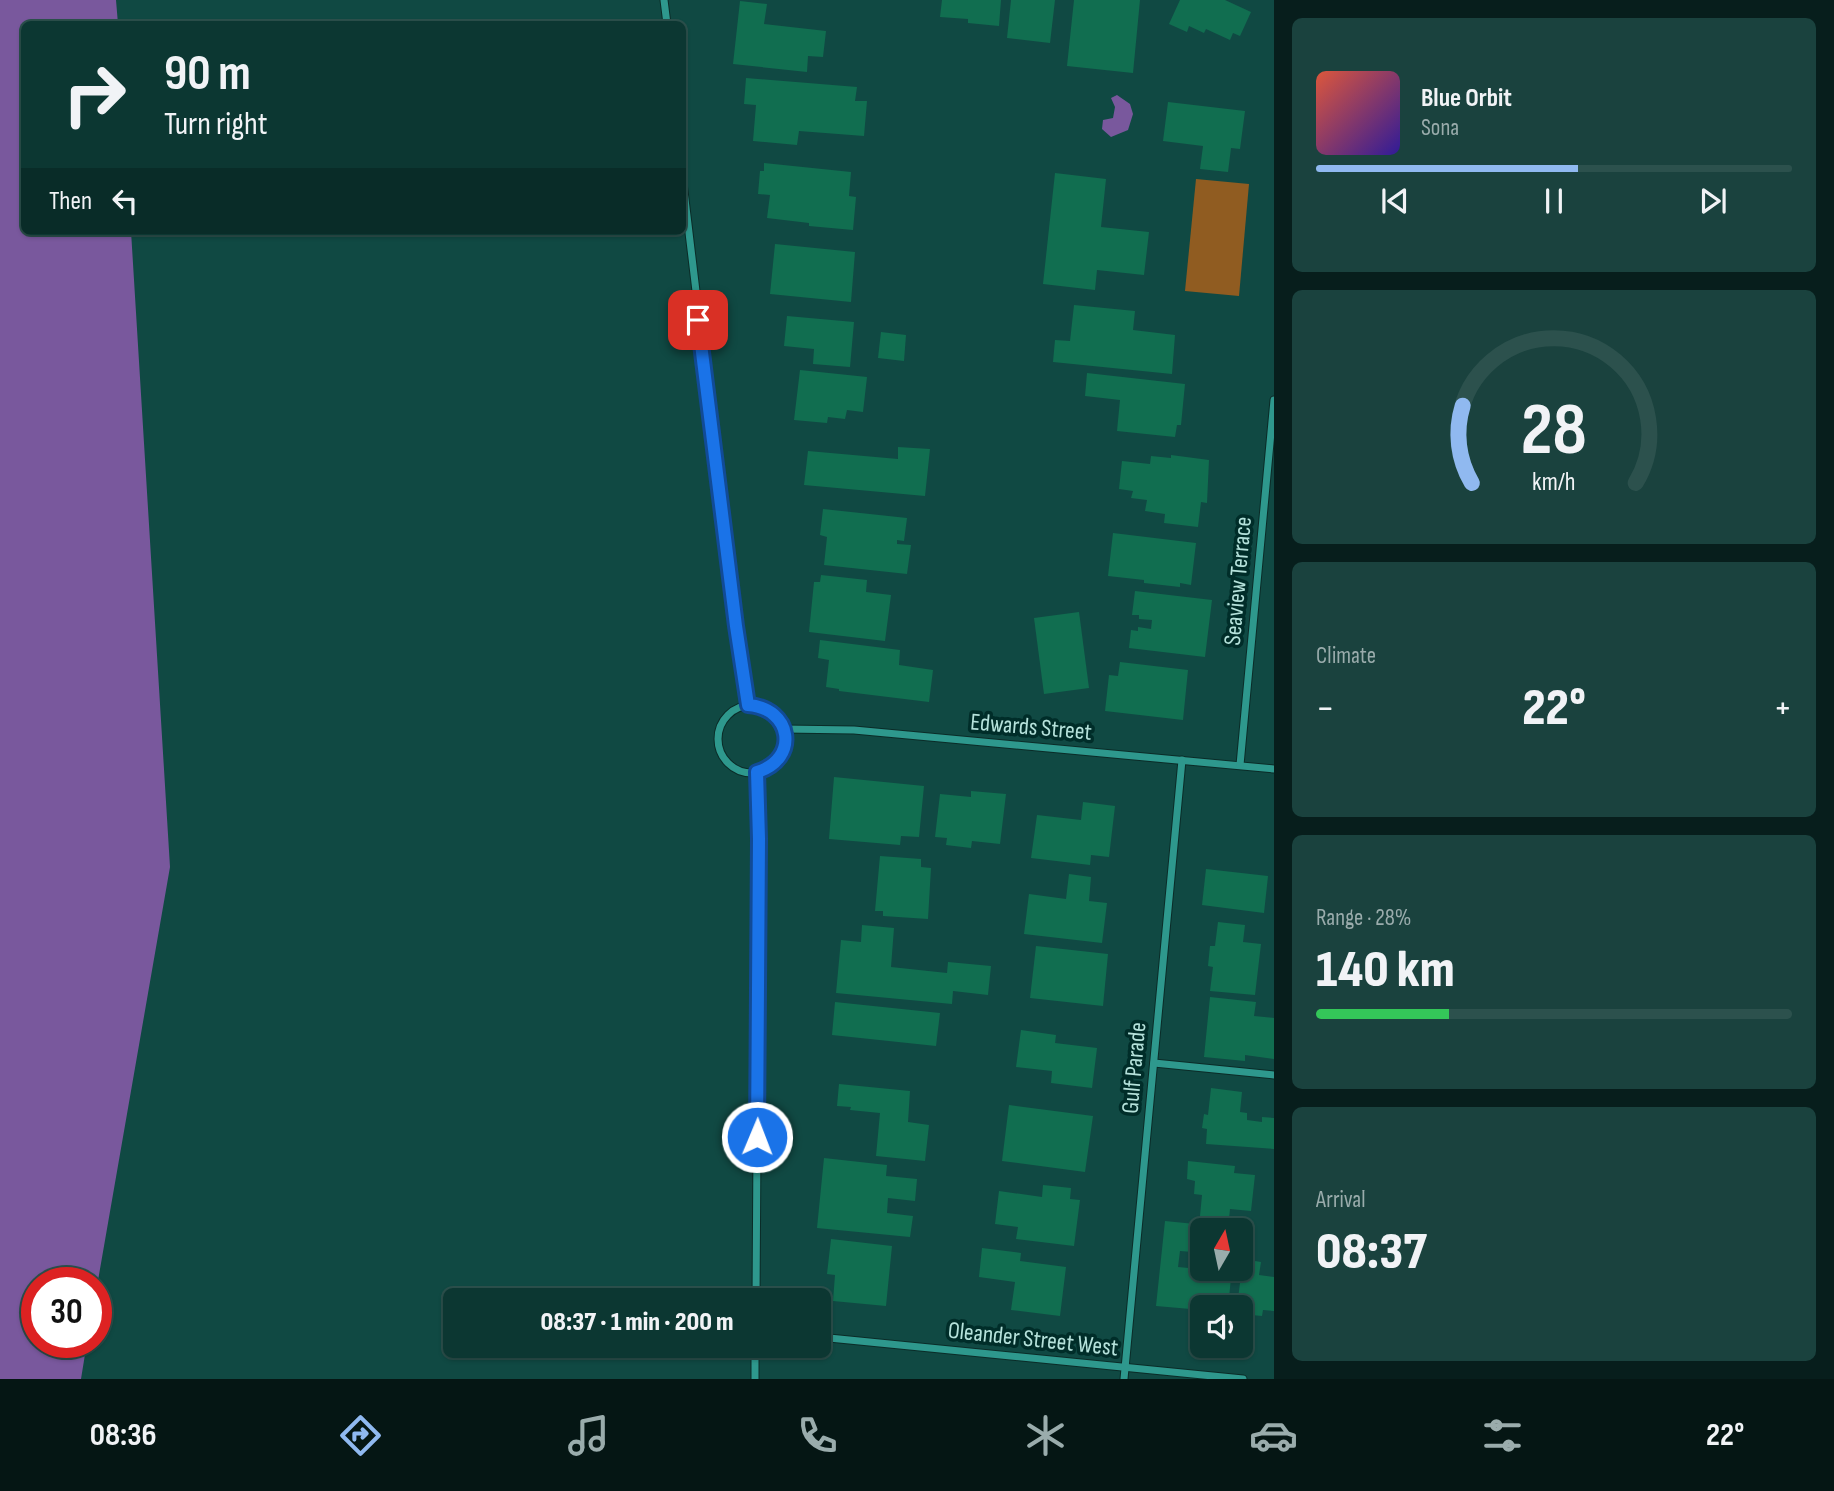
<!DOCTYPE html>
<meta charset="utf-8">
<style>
:root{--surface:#0c3732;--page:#1a423e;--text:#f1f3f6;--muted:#9aacac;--line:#2c514d;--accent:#90b9f0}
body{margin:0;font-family:"Sofia Sans Condensed",sans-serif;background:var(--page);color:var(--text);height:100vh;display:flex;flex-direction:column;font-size:26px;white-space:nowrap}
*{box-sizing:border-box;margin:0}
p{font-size:23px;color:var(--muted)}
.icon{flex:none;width:38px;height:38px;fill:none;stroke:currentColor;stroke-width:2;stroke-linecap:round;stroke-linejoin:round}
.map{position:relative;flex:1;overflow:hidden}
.sheet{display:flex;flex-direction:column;gap:18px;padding:18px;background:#071e1c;width:560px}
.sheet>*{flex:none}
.guide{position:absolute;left:21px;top:21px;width:665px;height:214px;border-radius:10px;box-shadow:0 2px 5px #0004,0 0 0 2px var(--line);background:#0c3732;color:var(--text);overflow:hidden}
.needle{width:46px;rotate:9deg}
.fabs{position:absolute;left:1190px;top:1218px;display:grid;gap:14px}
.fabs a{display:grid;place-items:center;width:63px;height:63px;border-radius:10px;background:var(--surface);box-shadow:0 2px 5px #0004,0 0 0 2px var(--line);font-size:35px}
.speed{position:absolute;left:21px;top:1267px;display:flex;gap:14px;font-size:35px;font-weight:700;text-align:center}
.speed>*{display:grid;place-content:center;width:91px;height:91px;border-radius:50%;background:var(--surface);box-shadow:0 2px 5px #0004,0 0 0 2px var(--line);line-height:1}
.speed .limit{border:10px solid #d22;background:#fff;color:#111}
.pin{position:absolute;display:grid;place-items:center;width:60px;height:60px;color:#fff;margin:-30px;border-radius:14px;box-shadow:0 4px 10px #0006}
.me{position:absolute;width:77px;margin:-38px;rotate:1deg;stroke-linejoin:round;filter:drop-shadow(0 0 5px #0008)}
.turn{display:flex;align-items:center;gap:24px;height:147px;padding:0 28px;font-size:32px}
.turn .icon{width:91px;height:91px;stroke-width:2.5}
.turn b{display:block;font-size:49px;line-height:60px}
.then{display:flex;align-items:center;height:66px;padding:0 28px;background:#0003;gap:14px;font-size:26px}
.big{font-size:52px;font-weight:800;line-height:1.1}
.sheet .tile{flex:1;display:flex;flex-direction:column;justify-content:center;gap:10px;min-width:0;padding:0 24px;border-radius:10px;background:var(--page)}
.sheet .dial{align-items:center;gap:0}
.dial svg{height:182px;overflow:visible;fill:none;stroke:var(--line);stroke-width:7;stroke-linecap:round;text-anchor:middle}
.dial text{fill:var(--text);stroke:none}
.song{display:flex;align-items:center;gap:21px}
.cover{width:84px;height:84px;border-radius:10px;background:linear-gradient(135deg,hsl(10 70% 55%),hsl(250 70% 35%))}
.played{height:7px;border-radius:4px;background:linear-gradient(90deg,var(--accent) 55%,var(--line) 55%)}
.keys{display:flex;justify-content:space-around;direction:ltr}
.heat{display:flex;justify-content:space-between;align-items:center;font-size:38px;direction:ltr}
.charge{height:10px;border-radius:5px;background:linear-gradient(90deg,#34c759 28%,var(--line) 0)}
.trip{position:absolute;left:443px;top:1288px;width:388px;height:70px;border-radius:10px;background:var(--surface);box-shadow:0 2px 5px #0004,0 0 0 2px var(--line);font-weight:800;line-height:70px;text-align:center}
.tabs{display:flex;height:112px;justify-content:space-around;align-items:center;background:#051614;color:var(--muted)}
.tabs .icon{width:49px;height:49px}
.tabs .active{color:var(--accent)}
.tabs b{font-size:32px;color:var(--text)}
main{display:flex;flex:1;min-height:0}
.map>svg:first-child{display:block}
.green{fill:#905c21}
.water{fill:#79589d}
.building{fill:#116e50}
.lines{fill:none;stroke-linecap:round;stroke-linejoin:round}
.minor-casing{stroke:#0b2c28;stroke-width:9}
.minor{stroke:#2e988d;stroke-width:7}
.route-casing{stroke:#114b97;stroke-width:18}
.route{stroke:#1a73e8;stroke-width:12}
.labels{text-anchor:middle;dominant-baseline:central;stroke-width:7;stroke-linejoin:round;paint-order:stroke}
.street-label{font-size:24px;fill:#b5e2db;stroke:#002d29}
</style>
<main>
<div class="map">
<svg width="1274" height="1379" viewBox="0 0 1274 1379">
<rect width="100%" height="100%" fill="#104943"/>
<polygon class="green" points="1196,179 1249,184 1239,296 1185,291"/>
<g class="water">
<polygon points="0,0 116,0 118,24 24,24 24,231 131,231 170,867 96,1292 96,1283 37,1283 37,1342 87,1342 81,1379 0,1379"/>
<polygon points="1117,95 1130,104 1133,114 1128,130 1111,137 1102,129 1103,120 1113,118 1115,107 1111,98"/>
</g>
<g class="building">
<polygon points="942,0 1001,0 999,26 968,23 968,19 940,17"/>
<polygon points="1011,0 1055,0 1050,43 1007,38"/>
<polygon points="1074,0 1140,0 1133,73 1067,66"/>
<polygon points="1180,0 1225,0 1251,12 1240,36 1233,33 1230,40 1206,29 1204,33 1189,26 1187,32 1169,24"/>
<polygon points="740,1 767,4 764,24 826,31 823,57 808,56 807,72 733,64"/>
<polygon points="746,78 857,87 855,101 867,101 864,136 799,131 797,145 753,141 756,105 744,104"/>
<polygon points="1168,102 1245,111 1240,149 1231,148 1228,172 1200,169 1203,146 1163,141"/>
<polygon points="764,163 851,172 849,196 856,197 853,230 809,226 809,223 767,218 770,195 758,194 760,171 764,171"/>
<polygon points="1055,173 1106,179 1101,227 1149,232 1144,275 1097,270 1095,290 1043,284"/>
<polygon points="775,244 855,252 851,302 770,294"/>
<polygon points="1074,305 1135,311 1133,330 1175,335 1172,374 1053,362 1055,340 1070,341"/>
<polygon points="787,316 854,322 850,367 813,364 814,349 784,346"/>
<polygon points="881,332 906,335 904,361 878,358"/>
<polygon points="800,370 867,377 863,412 847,410 845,419 828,417 827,423 794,420"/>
<polygon points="1087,373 1185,384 1181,425 1177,425 1175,437 1117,431 1120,400 1085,396"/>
<polygon points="898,447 930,449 925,496 804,485 808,451 898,459"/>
<polygon points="1171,455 1209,460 1207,503 1201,502 1198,527 1164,523 1165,514 1145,511 1147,500 1131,498 1133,491 1119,489 1122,461 1150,464 1151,456 1171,458"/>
<polygon points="823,509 907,518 904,541 897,540 897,544 911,545 907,574 824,565 827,537 820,535"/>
<polygon points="1113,533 1196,543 1191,585 1180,583 1180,587 1144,583 1144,580 1108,576"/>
<polygon points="821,575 867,580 866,592 891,595 885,641 809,632 814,582 820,582"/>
<polygon points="1135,591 1212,600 1205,657 1129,648 1131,630 1138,631 1138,627 1151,629 1152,620 1139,619 1139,615 1132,615"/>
<polygon points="1079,612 1089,688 1044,694 1034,618"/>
<polygon points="820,640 900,650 899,665 933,670 929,702 839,691 839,689 826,687 829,660 818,658"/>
<polygon points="1120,662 1188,670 1183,720 1105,711 1109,675 1118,676"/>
<polygon points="834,777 924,786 919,837 901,836 900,845 829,839"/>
<polygon points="971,791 1006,794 1000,844 972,841 971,848 946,845 947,838 935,837 940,794 971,797"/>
<polygon points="1083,802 1115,806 1109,857 1091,855 1090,865 1031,858 1037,815 1081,820"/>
<polygon points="880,856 921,859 921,867 931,868 928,919 883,916 883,911 875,911"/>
<polygon points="1206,869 1268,876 1264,913 1202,905"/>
<polygon points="1069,874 1091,877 1089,901 1107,903 1102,943 1024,934 1029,894 1066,899"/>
<polygon points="1218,922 1245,925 1243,942 1261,944 1255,995 1210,991 1213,967 1208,966 1210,946 1215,946"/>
<polygon points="862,925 894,928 891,967 947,973 948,962 991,966 988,995 953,991 952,1004 836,993 841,940 861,942"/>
<polygon points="1036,946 1108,954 1103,1006 1030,998"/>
<polygon points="1210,997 1256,1002 1254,1016 1274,1018 1274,1059 1245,1055 1245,1061 1204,1057"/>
<polygon points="835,1002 940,1013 936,1046 832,1035"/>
<polygon points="1021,1030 1056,1035 1055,1043 1097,1048 1092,1088 1051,1083 1052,1071 1016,1067"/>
<polygon points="839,1084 910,1091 908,1122 929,1125 925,1161 876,1156 880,1113 850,1110 851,1107 837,1106"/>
<polygon points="1211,1088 1242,1092 1240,1112 1247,1113 1247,1120 1262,1122 1262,1117 1274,1118 1274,1149 1206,1144 1207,1129 1202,1128 1204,1114 1208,1115"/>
<polygon points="1009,1105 1093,1116 1085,1172 1002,1161"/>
<polygon points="824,1158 887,1165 886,1176 917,1179 915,1201 888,1198 887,1213 913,1216 910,1237 817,1228"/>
<polygon points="1188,1161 1235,1166 1234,1173 1255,1175 1251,1211 1230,1209 1229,1219 1200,1216 1202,1195 1194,1194 1195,1181 1187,1179"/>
<polygon points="1043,1185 1071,1188 1070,1199 1080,1200 1074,1246 1016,1239 1018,1227 995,1224 999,1191 1042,1197"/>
<polygon points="1165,1221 1195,1224 1193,1252 1180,1251 1178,1267 1210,1270 1232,1269 1228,1307 1202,1307 1202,1310 1156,1306"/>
<polygon points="831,1239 892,1246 886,1306 833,1301 835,1275 827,1274"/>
<polygon points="982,1248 1021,1253 1020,1261 1066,1267 1060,1316 1011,1310 1015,1282 979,1277"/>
<polygon points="1243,1259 1261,1262 1259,1275 1274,1277 1274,1311 1263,1310 1262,1316 1241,1314 1241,1307 1237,1307"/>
</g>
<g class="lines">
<g class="minor-casing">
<g id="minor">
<polyline points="664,0 667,24"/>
<polyline points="682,174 736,626 748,705"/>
<circle cx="752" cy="739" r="34"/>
<polyline points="784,729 854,730 1274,769"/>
<polyline points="1240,765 1274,400"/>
<polyline points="1154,1063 1274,1075"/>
<polyline points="756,1300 759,839 757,772"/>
<polyline points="819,1337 1243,1379"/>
<polyline points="755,1379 755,1346"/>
<polyline points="1124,1379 1182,760"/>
</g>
</g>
<use href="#minor" class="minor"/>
</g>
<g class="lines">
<g class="route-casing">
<path id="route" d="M 698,320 L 736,626 L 748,705 C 792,708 800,759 757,772 L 759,839 L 757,1137"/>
</g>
<use href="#route" class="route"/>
</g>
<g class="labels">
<g class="street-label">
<text transform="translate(1238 581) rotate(-85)">Seaview Terrace</text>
<text transform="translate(1031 727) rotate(5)">Edwards Street</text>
<text transform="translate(1134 1068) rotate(-85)">Gulf Parade</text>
<text transform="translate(1033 1339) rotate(6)">Oleander Street West</text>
</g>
</g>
</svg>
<div class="fabs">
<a><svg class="needle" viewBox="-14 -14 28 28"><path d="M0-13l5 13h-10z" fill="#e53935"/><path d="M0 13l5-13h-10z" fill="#9aacac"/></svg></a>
<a><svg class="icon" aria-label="sound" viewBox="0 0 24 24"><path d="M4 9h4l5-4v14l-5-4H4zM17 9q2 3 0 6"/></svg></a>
</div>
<div class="speed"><div class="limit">30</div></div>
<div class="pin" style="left:698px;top:320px;background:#d93025"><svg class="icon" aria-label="arrive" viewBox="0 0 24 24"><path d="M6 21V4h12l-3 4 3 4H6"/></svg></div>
<svg class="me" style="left:757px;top:1137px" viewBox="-20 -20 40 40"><circle r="17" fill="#1a73e8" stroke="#fff" stroke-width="3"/><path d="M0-11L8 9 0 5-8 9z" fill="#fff"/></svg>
<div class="trip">08:37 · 1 min · 200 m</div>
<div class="guide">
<div class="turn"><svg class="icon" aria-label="right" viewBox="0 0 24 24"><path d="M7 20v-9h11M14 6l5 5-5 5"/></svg><div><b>90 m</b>Turn right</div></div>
<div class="then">Then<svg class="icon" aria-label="left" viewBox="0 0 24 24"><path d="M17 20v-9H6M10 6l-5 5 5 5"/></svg></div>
</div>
</div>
<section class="sheet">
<div class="tile">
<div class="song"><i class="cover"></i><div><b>Blue Orbit</b><p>Sona</p></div></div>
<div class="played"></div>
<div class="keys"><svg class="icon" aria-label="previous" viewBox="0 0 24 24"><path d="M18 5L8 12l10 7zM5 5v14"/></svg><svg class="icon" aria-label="pause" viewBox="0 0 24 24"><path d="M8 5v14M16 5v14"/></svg><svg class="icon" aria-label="next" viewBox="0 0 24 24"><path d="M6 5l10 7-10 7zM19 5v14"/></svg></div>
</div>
<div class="tile dial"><svg viewBox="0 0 100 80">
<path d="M14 69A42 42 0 1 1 86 69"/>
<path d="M14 69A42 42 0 0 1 10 35" stroke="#90b9f0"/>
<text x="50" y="56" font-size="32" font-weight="700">28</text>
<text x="50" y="72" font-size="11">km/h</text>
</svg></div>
<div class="tile"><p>Climate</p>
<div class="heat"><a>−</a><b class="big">22°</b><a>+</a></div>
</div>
<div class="tile"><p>Range · 28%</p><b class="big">140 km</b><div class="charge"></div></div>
<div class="tile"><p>Arrival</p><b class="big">08:37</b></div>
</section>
</main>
<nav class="tabs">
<b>08:36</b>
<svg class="icon active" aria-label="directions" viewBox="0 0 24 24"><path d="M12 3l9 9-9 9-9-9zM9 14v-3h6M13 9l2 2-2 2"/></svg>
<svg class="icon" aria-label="music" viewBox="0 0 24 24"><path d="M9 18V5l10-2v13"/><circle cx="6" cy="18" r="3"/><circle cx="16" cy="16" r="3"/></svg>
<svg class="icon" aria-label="phone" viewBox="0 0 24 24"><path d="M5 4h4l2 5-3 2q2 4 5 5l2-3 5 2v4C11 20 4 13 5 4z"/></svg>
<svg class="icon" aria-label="climate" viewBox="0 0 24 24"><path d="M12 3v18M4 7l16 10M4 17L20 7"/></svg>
<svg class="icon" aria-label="car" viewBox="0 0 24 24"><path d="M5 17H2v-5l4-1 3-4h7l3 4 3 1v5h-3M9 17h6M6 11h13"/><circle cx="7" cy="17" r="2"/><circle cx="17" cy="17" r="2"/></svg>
<svg class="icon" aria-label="filters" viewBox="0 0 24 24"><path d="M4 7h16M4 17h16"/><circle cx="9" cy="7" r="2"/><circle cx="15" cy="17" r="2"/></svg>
<b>22°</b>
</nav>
